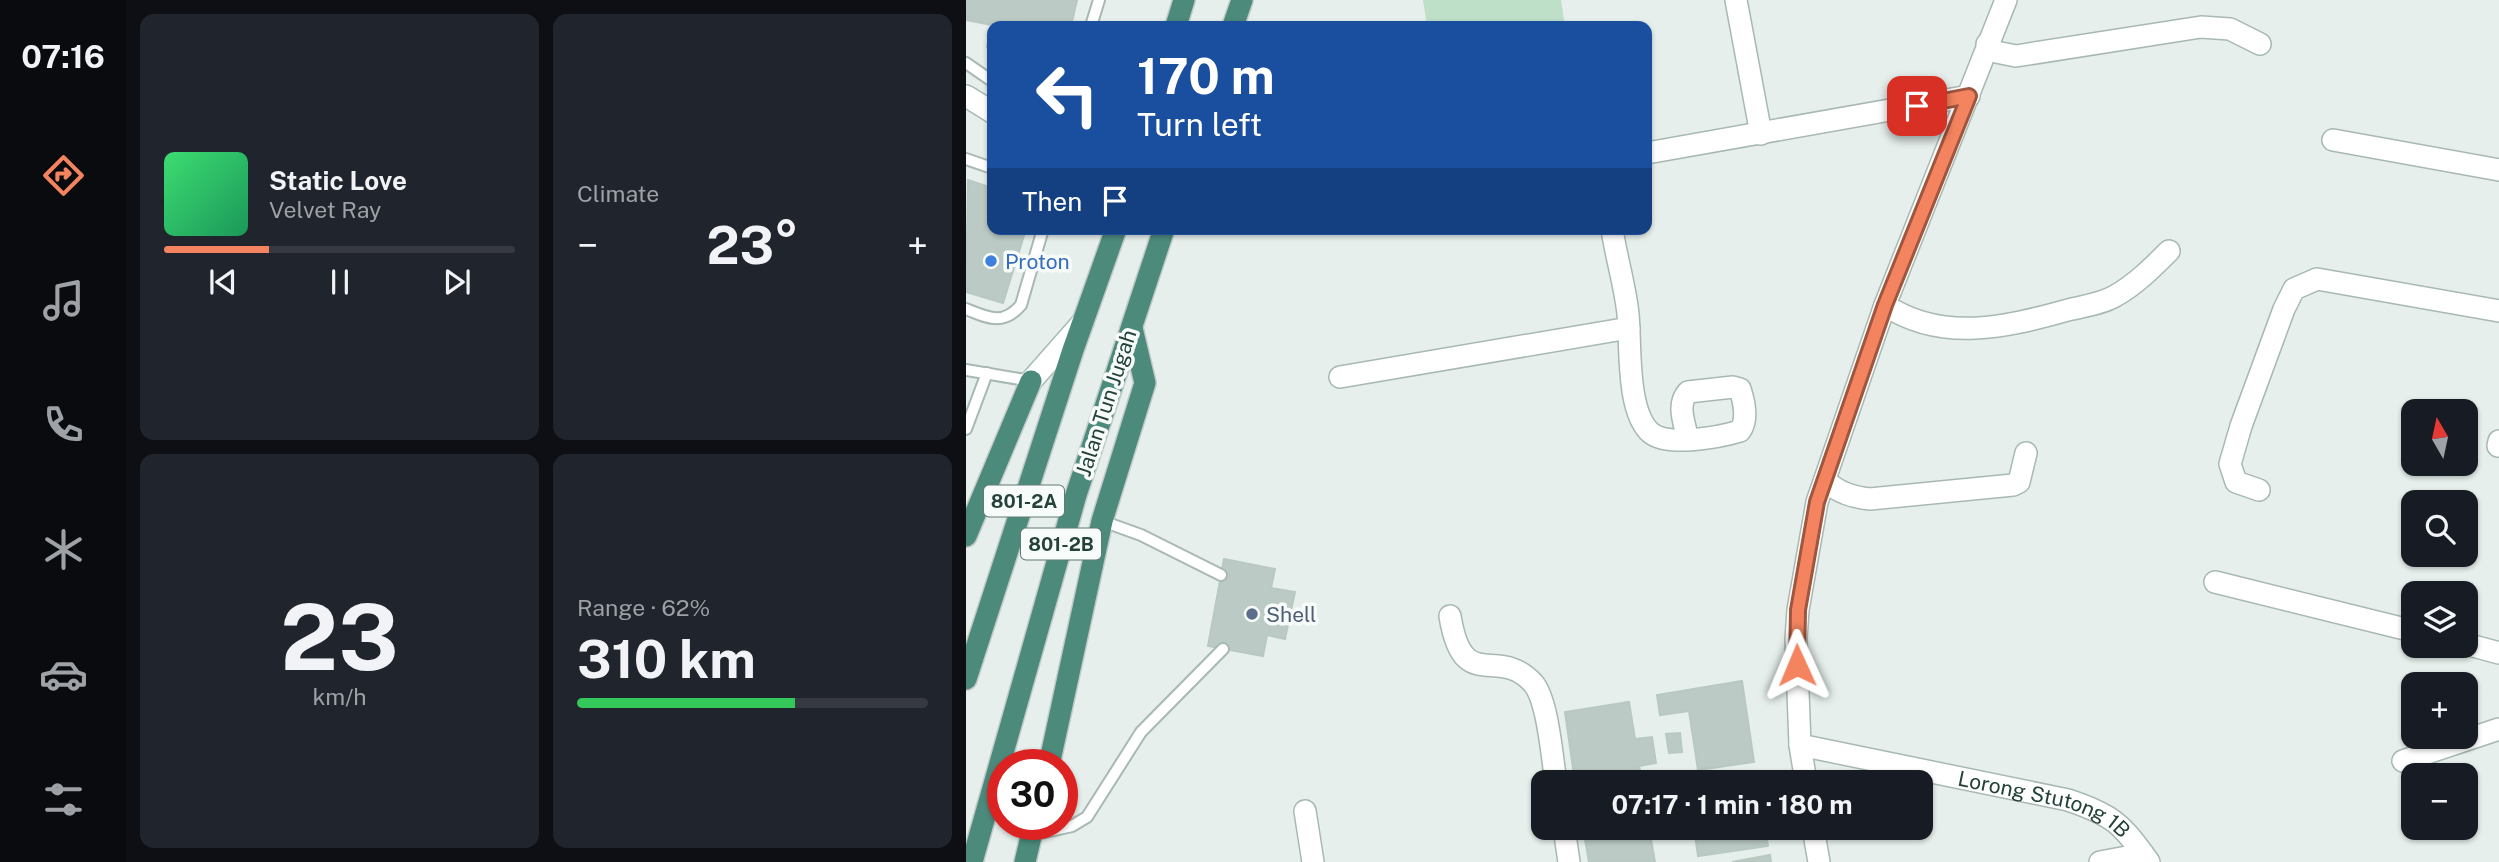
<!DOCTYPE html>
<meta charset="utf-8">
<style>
:root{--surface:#171b24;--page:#20242c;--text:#f1f3f6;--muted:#9ea1a6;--line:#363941;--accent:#f4845f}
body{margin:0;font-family:"Public Sans",sans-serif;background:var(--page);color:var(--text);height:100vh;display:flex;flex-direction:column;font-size:26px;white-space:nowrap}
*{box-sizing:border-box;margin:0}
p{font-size:23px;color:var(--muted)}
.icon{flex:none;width:38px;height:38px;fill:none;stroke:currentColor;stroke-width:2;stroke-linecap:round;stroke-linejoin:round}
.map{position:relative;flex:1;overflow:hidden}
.drawer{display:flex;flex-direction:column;gap:14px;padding:14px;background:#0d0f14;width:840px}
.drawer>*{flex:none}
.top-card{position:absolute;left:21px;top:21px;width:665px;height:214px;border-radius:14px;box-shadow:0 2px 5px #0004;background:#1a4fa0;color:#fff;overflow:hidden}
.needle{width:46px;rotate:351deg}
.controls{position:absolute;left:1435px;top:399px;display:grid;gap:14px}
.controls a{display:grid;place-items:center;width:77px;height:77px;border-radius:14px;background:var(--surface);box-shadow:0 2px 5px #0004;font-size:35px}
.speed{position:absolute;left:21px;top:749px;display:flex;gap:14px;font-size:35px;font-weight:700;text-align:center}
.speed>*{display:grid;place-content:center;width:91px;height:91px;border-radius:50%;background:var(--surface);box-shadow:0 2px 5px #0004;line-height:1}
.speed .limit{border:10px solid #d22;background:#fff;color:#111}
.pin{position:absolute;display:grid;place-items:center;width:60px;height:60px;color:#fff;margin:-30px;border-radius:14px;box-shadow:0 4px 10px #0006}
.me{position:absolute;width:77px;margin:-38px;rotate:359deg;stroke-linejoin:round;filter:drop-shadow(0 0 5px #0008)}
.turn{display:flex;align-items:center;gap:24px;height:147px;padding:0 35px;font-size:32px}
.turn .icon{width:91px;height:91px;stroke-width:2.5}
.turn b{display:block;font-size:49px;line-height:60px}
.then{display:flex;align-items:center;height:66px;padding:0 35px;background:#0003;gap:14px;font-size:26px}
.big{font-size:52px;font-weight:700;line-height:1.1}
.drawer .widget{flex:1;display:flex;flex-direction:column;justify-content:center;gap:10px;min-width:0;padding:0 24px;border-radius:14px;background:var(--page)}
.drawer .dial{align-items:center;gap:0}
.dial b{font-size:91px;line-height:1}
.song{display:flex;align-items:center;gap:21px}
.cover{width:84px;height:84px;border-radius:10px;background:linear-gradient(135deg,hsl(140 70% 55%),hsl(150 70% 35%))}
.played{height:7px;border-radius:4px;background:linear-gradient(90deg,var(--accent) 30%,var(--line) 30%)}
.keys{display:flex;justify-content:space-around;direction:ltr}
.heat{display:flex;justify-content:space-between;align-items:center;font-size:38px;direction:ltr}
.charge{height:10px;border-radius:5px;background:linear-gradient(90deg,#34c759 62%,var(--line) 0)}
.drawer .tiles{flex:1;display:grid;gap:14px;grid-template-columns:repeat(2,1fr)}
.trip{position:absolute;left:565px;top:770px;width:402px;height:70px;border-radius:14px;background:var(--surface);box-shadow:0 2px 5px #0004;font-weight:700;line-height:70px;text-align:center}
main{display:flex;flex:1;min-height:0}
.tab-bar{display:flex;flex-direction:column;width:126px;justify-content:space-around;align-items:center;background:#090b0e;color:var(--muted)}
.tab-bar .icon{width:49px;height:49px}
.tab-bar .current{color:var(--accent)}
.tab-bar b{font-size:32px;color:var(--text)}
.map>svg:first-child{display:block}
.green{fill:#bfe0c8}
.building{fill:#bbcac4;stroke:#b8c9c2;stroke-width:2}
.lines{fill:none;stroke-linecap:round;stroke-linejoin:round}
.service-casing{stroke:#a8b8b2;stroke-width:14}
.minor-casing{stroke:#a8b8b2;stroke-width:24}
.secondary-casing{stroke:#a4bbb3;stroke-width:24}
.trunk-casing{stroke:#c2cac8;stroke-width:24}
.service{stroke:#fff;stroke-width:10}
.minor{stroke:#fff;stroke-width:21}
.secondary{stroke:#fff;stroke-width:21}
.trunk{stroke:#4c8a7c;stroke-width:21}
.route-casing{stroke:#9f563e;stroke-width:18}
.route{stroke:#f4845f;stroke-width:12}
.shop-dot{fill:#3f7fe0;stroke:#f7fbf9;stroke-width:2.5}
.service-dot{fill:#5c6f8a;stroke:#f7fbf9;stroke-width:2.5}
.labels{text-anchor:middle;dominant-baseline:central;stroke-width:7;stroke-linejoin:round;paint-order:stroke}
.shield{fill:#f7fbf9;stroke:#637a73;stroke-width:2}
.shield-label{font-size:19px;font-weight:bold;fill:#24423a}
.shop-label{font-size:21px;fill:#366cbe;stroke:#f7fbf9;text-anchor:start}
.street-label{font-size:21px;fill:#24423a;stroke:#f7fbf9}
.service-label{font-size:21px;fill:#4e5e75;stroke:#f7fbf9;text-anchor:start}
</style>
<main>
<nav class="tab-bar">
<b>07:16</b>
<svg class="icon current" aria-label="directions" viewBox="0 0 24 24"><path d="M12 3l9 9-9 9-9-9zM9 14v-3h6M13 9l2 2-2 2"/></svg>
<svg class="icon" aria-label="music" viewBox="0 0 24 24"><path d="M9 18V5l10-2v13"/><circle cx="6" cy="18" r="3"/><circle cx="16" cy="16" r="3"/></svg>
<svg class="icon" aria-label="phone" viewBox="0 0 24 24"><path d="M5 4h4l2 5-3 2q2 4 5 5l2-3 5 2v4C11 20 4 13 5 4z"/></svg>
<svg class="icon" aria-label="climate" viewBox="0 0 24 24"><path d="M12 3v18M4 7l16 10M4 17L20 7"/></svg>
<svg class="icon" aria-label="car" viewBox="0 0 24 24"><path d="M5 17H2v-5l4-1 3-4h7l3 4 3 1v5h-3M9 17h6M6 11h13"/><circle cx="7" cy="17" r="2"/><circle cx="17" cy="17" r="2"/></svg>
<svg class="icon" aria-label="filters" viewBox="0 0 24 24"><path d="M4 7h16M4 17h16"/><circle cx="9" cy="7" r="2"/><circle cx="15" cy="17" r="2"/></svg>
</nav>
<section class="drawer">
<div class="tiles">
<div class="widget">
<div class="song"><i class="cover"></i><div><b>Static Love</b><p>Velvet Ray</p></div></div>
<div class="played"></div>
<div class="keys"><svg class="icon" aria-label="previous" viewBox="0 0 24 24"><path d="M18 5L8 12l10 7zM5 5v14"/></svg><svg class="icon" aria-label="pause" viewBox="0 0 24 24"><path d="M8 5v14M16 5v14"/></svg><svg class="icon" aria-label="next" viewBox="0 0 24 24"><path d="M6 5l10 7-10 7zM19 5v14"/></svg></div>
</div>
<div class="widget"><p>Climate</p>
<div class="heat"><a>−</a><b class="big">23°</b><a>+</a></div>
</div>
<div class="widget dial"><b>23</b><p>km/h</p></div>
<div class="widget"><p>Range · 62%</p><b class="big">310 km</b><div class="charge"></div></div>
</div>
</section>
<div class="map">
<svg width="1533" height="862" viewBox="0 0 1533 862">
<rect width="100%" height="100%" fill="#e6efeb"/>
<polygon class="green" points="457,0 595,0 599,26 461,26"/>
<g class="building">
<polygon points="0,0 111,0 105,26 26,26 26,48 21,47 26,25 0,20"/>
<polygon points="2,180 26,188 26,229 60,229 37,303 0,292"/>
<polygon points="258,559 309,569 305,588 329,592 319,639 301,635 297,656 242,646"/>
<polygon points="776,681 788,762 732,770 723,711 694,715 691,695"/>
<polygon points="663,702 669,739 686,737 690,763 673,766 675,777 640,782 609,782 599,712"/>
<polygon points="714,733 716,752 703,753 700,734"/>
<polygon points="791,772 792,782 740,782 740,779"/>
<polygon points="617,828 683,828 689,862 623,862"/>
<polygon points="728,828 799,828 802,846 732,856"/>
<polygon points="804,855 805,862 766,862"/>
</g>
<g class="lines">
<g class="service-casing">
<g id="service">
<polyline points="125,26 133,0"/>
<polyline points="0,63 26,81"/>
<polyline points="0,159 26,168"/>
<path d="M 0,309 C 22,318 37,326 55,305 L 77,229"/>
<polyline points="0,370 65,381"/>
<polyline points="0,429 21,373"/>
<polyline points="136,521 175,535 255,575"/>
<polyline points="66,835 106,826 121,817 175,732 257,649"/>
</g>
</g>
<g class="minor-casing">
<g id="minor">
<polyline points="770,0 795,134"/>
<polyline points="1021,44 1030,52 1050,56 1235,27 1264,29 1294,44"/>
<polyline points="0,96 26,112"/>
<polyline points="1367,140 1533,170"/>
<polyline points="681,153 1003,96"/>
<path d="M 646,229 C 650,257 659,285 662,314 C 665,344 660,412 685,433 C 702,447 754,437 774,431 C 782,420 778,401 774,389 L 767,387 L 722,392 C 710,405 719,424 722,440"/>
<path d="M 919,305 C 976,343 1041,327 1102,310 C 1117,306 1136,304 1149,296 C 1169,285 1186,268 1203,251"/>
<polyline points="374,377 663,328"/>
<polyline points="1532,446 1533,441"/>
<path d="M 859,480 C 872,493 887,497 904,499 L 1047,485 L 1053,482 L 1060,453"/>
<polyline points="1293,490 1270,482 1264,464 1275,426 1318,309 1328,289 1351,279 1533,311"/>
<polyline points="1249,582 1447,631"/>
<path d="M 484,616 C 497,696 531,644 567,683 C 582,700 586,758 590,782"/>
<polyline points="1500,644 1533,653"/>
<path id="s1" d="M 834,745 L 1102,800 C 1147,815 1156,824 1183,862"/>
<polyline points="1437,761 1533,729"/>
<polyline points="840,782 834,745 830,639 832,610 851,502 919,305 1040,0"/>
<polyline points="339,811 347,862"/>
<polyline points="598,828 603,862"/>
<polyline points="847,828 853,862"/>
<polyline points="1134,862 1177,854"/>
</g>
</g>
<g class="secondary-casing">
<polyline id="secondary" points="65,381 117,322"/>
</g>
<g class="trunk-casing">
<g id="trunk">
<polyline points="210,26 218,0"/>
<polyline points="267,26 276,0"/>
<polyline points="0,536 65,381"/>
<polyline points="0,679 107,350 150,229"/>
<polyline points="83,765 136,521 179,383 166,328"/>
<polyline points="6,862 110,495 198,229"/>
<polyline points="59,862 68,824"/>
</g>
</g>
<use href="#service" class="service"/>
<use href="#minor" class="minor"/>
<use href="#secondary" class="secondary"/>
<use href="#trunk" class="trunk"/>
</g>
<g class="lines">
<g class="route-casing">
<polyline id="route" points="831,665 832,610 851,502 919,305 1003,96 951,106"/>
</g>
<use href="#route" class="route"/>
</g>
<circle class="shop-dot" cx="25" cy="261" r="7"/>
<circle class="service-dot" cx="286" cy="614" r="7"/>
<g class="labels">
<g class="shield">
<rect x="18" y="485.5" width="80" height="31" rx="5"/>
<rect x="55" y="528.5" width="80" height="31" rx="5"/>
</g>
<g class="shield-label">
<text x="58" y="501">801-2A</text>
<text x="95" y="544">801-2B</text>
</g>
<g class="shop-label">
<text x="39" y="261">Proton</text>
</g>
<g class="street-label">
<text transform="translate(140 403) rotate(-72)">Jalan Tun Jugah</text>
<text stroke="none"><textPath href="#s1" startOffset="252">Lorong Stutong 1B</textPath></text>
</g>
<g class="service-label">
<text x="300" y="614">Shell</text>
</g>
</g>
</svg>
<div class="controls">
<a><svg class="needle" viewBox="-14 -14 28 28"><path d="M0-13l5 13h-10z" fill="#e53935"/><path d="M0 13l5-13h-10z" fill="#9ea1a6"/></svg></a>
<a><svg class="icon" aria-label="search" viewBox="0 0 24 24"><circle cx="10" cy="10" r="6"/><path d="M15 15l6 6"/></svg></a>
<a><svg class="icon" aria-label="layers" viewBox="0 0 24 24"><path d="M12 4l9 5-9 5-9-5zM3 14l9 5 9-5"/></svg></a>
<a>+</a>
<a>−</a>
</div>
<div class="speed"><div class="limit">30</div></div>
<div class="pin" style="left:951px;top:106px;background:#d93025"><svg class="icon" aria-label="arrive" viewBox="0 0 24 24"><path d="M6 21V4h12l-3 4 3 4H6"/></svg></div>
<svg class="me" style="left:831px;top:665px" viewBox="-20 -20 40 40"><path d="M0-17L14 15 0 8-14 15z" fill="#f4845f" stroke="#fff" stroke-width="4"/></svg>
<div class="trip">07:17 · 1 min · 180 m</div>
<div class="top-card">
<div class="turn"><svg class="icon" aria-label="left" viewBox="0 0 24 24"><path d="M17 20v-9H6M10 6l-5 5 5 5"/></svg><div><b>170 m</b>Turn left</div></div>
<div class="then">Then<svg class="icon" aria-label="arrive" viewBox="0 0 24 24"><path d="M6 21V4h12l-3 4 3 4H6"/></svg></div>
</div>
</div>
</main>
